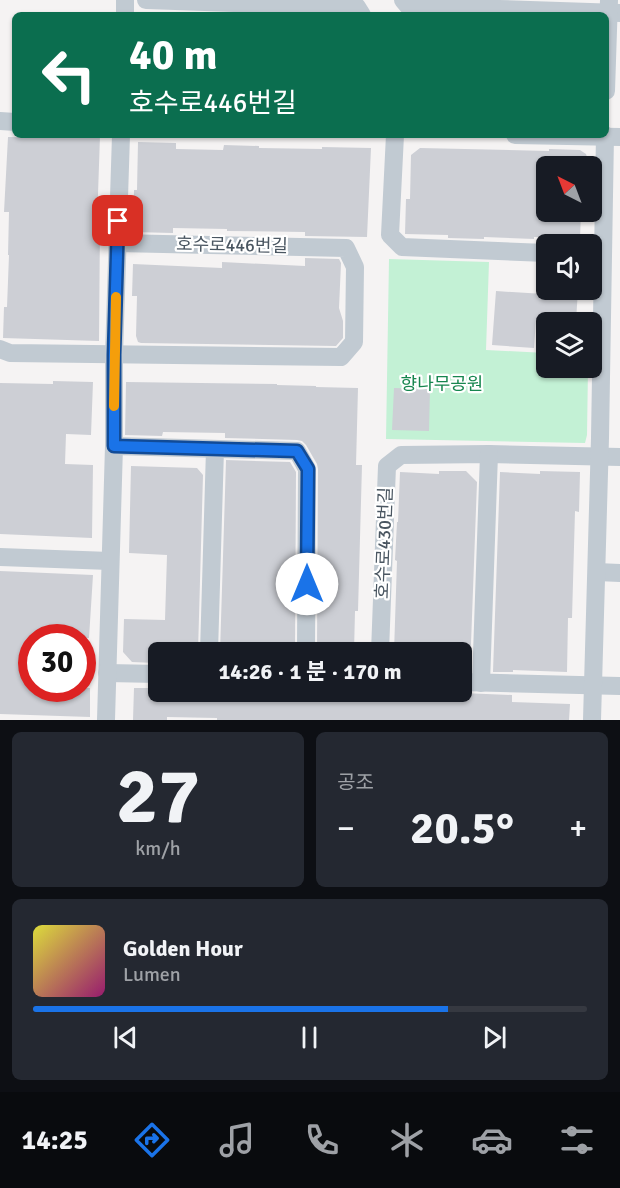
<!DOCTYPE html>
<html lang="ko">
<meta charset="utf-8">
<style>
:root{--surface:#171b24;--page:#242831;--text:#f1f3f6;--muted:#9ea1a6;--line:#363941;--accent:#1a73e8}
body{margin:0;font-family:Signika,"Noto Sans KR",sans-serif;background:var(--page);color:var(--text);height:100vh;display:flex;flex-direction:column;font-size:22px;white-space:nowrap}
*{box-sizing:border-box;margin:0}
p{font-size:20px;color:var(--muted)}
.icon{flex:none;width:33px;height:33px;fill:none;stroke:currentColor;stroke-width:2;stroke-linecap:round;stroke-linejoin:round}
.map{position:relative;height:720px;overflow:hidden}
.drawer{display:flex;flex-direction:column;gap:12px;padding:12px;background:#0d0f14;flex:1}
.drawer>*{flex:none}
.guide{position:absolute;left:12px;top:12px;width:597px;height:126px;border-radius:9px;box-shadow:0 2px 4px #0004;background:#0b6e4f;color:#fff;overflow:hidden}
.needle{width:39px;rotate:318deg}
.buttons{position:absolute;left:536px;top:156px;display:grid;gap:12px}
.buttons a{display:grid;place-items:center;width:66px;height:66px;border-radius:9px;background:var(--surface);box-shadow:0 2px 4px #0004;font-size:30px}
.speed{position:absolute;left:18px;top:624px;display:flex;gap:12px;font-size:30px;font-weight:700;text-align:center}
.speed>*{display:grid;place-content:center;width:78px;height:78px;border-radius:50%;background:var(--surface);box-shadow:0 2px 4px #0004;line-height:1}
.speed .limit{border:9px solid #d22;background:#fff;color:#111}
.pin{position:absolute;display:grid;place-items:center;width:51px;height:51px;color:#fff;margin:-26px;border-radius:12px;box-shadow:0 3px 9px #0006}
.me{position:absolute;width:66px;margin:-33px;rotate:0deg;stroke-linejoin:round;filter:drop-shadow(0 0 4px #0008)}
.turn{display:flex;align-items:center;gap:21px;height:126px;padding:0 18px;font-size:27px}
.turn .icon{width:78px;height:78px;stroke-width:2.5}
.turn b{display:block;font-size:42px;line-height:51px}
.big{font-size:45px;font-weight:700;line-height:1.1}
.drawer .widget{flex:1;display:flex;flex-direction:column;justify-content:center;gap:9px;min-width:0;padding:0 21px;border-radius:9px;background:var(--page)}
.drawer .dial{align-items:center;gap:0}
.dial b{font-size:78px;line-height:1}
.song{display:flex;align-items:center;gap:18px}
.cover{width:72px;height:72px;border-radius:9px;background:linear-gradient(135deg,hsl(60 70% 55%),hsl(320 70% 35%))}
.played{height:6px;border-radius:3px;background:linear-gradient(90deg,var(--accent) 75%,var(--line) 75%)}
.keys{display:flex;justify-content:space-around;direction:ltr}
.heat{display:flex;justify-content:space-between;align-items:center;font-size:33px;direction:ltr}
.drawer .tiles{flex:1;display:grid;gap:12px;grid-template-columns:1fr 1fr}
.widget:last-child{grid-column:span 2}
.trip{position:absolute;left:148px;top:642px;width:324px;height:60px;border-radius:9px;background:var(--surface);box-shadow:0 2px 4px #0004;font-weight:700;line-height:60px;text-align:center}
.dock{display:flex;height:96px;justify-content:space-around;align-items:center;background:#090b0e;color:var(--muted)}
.dock .icon{width:42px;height:42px}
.dock .on{color:var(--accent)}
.dock b{font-size:27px;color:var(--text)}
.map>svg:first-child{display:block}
.green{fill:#c3f1d5}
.building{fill:#cdcfd5}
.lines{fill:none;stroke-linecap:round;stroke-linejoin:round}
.street{stroke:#c1cad2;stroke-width:18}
.route-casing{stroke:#114b97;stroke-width:15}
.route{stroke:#1a73e8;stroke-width:10}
.slow{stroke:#f59e0b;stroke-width:10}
.labels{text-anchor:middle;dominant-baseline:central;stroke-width:4.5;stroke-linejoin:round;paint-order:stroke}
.street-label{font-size:18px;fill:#4a5661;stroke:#fff}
.park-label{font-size:18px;fill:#17864f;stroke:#fff}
</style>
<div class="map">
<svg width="620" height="720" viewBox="0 0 620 720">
<rect width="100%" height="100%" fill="#f5f3f3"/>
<polygon class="green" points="389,259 489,262 486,350 546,353 546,368 588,368 587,435 585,443 386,439"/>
<g class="building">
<polygon points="57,135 100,136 97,223 100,223 99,341 3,338 4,307 7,307 9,255 8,255 9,212 4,212 8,137 57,138"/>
<polygon points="138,142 176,143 176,149 223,150 224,145 259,146 259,148 322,149 322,147 371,148 367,237 305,236 305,232 227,231 227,229 173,228 173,233 133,232 134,190 137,190"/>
<polygon points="420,148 549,151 549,149 580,150 586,154 590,166 538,166 537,212 581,212 580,238 534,237 534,239 484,237 484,239 448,238 448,235 405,234 406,199 410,199 411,155"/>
<polygon points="305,258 339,259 341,263 339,308 343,321 343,338 336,346 141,343 138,342 136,336 137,296 132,296 133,264 222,268 222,262 305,266"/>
<polygon points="544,290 578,290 576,321 536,319 534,348 492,345 496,291 544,294"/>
<polygon points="53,381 93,382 91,435 66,434 65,464 93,465 92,538 0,534 0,383 53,384"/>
<polygon points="126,382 277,384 277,385 316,386 316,387 358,388 356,465 362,465 358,611 355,611 354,652 317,652 318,469 317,464 306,445 302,441 297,440 225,438 225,433 163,432 162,436 125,435"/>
<polygon points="394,388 430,389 429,431 392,430"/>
<polygon points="226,460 290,462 296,472 295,652 220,652"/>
<polygon points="131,466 197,468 203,475 198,652 157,652 156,663 132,662 123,652 124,619 165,620 167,555 129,553"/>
<polygon points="439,471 466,471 477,482 470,671 462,671 462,652 394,652 397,561 395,560 397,522 398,522 400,472 439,474"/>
<polygon points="540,471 580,472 579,512 575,511 572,618 568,618 567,672 513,670 513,672 493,672 500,472 540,474"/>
<polygon points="0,571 93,575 89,638 32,638 32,688 90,688 90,717 0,714"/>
<polygon points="134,688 159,688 159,692 260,692 301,694 429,698 429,694 462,695 462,693 512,695 512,702 570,704 569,720 217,720 217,718 167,717 167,720 133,720"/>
</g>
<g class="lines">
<g class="street">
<polyline points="146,0 357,7 362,15"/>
<polyline points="403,0 408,6 620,13"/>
<polyline points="125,15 125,0"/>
<polyline points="606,91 609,0"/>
<polyline points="0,121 15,122"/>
<polyline points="395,135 390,235 402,247 546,253"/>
<polyline points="515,135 620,137"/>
<polyline points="0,349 10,353 341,357 354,342 355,267 346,248 117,243"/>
<polyline points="114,446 297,451 307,469 306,652"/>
<polyline points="0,557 110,561"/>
<polyline points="597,572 620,573"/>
<polyline points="209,652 215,449"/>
<polyline points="380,652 387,466 401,455 489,454 620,457"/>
<polyline points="107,673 159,674"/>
<polyline points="462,682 620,686"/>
<polyline points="481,683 489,454"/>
<polyline points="106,720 114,446 114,355 121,135"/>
<polyline points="592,720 600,438 605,135"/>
</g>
</g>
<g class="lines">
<g class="route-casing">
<polyline id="route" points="118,221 114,355 114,446 297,451 308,469 307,584"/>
</g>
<use href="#route" class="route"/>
<polyline class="slow" points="114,406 116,297"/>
</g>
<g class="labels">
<g class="street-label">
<text transform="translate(232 245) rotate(1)">호수로446번길</text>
<text transform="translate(384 543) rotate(-88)">호수로430번길</text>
</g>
<g class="park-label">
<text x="442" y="384">향나무공원</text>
</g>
</g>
</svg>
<div class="buttons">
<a><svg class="needle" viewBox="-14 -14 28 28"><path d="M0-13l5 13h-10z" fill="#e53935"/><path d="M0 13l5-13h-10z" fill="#9ea1a6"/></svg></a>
<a><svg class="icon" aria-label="sound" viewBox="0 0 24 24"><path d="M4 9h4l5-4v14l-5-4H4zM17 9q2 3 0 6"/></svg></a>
<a><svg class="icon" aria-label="layers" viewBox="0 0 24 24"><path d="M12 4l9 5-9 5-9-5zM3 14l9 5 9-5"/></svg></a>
</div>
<div class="speed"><div class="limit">30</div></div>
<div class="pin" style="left:118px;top:221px;background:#d93025"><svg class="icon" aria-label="arrive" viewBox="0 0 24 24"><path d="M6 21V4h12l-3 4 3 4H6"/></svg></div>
<svg class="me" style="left:307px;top:584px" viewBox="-20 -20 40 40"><circle r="19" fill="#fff"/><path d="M0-13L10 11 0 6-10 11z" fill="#1a73e8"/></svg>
<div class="trip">14:26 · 1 분 · 170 m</div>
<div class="guide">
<div class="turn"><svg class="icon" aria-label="left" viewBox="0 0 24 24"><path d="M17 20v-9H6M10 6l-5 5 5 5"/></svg><div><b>40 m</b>호수로446번길</div></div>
</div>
</div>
<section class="drawer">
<div class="tiles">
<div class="widget dial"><b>27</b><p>km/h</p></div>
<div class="widget"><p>공조</p>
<div class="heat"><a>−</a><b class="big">20.5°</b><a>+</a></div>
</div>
<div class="widget">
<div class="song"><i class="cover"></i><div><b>Golden Hour</b><p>Lumen</p></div></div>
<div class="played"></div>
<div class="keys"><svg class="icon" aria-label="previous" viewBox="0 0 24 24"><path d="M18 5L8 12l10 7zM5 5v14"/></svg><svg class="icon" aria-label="pause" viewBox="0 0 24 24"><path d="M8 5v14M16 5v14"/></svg><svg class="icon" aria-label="next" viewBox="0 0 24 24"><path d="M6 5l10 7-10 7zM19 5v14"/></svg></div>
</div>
</div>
</section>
<nav class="dock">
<b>14:25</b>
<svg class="icon on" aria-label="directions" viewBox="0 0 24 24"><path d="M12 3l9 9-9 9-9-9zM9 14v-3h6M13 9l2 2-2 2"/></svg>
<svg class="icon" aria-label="music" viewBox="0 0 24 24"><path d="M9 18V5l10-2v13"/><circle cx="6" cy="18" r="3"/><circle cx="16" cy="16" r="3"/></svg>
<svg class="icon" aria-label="phone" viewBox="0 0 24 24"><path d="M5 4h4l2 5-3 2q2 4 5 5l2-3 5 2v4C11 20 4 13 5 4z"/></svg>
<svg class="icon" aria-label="climate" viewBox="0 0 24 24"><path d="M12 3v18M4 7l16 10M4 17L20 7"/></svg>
<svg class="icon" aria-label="car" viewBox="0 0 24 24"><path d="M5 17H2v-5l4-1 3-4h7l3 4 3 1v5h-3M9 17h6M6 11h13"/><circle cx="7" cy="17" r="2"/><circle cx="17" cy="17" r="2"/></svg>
<svg class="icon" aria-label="filters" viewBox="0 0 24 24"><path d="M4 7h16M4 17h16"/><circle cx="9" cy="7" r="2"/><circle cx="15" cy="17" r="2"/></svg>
</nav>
